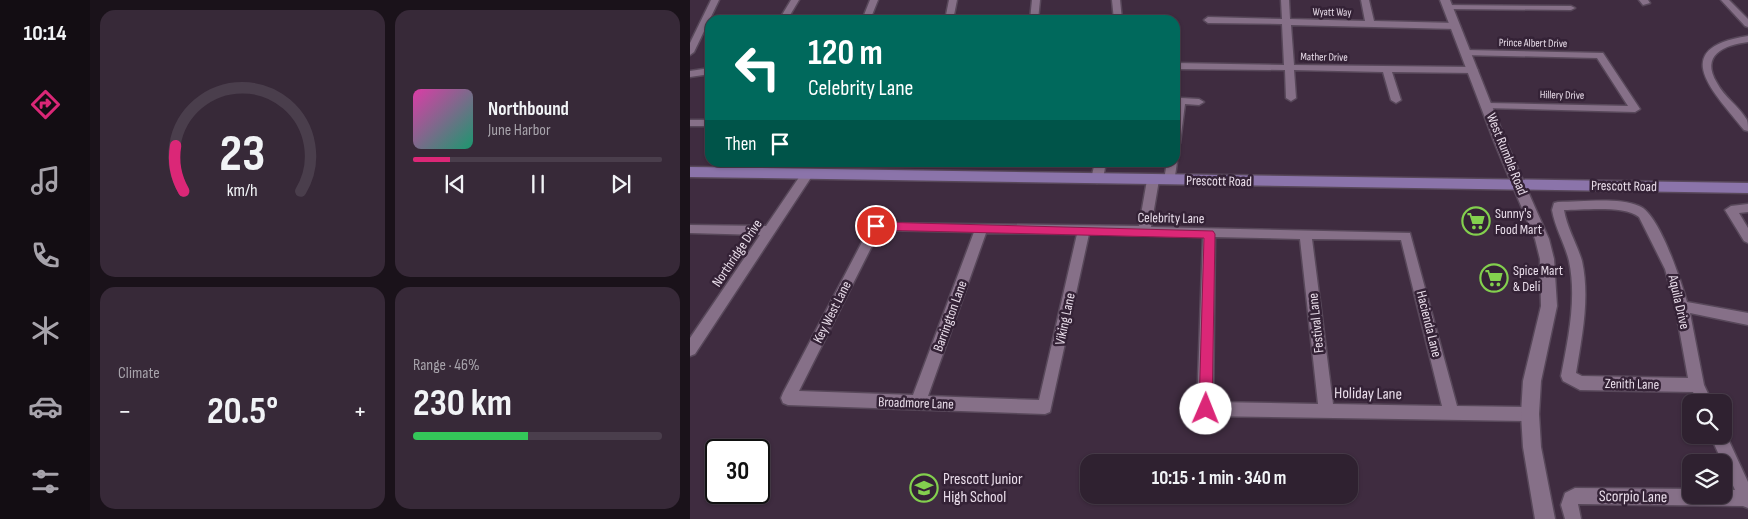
<!DOCTYPE html>
<meta charset="utf-8">
<style>
:root{--surface:#2f2130;--page:#372938;--text:#f1f3f6;--muted:#a7a3ab;--line:#4a3e4c;--accent:#db2777}
body{margin:0;font-family:"Sofia Sans Condensed",sans-serif;background:var(--page);color:var(--text);height:100vh;display:flex;flex-direction:column;font-size:19px;white-space:nowrap}
*{box-sizing:border-box;margin:0}
p{font-size:16px;color:var(--muted)}
.icon{flex:none;width:28px;height:28px;fill:none;stroke:currentColor;stroke-width:2;stroke-linecap:round;stroke-linejoin:round}
.map{position:relative;flex:1;overflow:hidden}
.panel{display:flex;flex-direction:column;gap:10px;padding:10px;background:#1a121a;width:600px}
.panel>*{flex:none}
.guide{position:absolute;left:15px;top:15px;width:475px;height:152px;border-radius:15px;box-shadow:0 1px 4px #0004,0 0 0 1px var(--line);background:#00695c;color:#fff;overflow:hidden}
.tools{position:absolute;left:992px;top:394px;display:grid;gap:10px}
.tools a{display:grid;place-items:center;width:50px;height:50px;border-radius:10px;background:var(--surface);box-shadow:0 1px 4px #0004,0 0 0 1px var(--line);font-size:25px}
.speed{position:absolute;left:15px;top:439px;display:flex;gap:10px;font-size:25px;font-weight:700;text-align:center}
.speed>*{display:grid;place-content:center;width:65px;height:65px;border-radius:50%;background:var(--surface);box-shadow:0 1px 4px #0004,0 0 0 1px var(--line);line-height:1}
.speed .limit{border:2px solid #111;border-radius:8px;background:#fff;color:#111}
.pin{position:absolute;display:grid;place-items:center;width:42px;height:42px;color:#fff;margin:-21px;border:2px solid #fff;border-radius:50%;box-shadow:0 1px 5px #0007}
.me{position:absolute;width:55px;margin:-28px;rotate:1deg;stroke-linejoin:round;filter:drop-shadow(0 0 4px #0008)}
.turn{display:flex;align-items:center;gap:18px;height:105px;padding:0 20px;font-size:22px}
.turn .icon{width:65px;height:65px;stroke-width:2.5}
.turn b{display:block;font-size:35px;line-height:42px}
.then{display:flex;align-items:center;height:48px;padding:0 20px;background:#0003;gap:10px;font-size:19px}
.big{font-size:38px;font-weight:700;line-height:1.1}
.panel .tile{flex:1;display:flex;flex-direction:column;justify-content:center;gap:8px;min-width:0;padding:0 18px;border-radius:15px;background:var(--page)}
.panel .dial{align-items:center;gap:0}
.dial svg{height:130px;overflow:visible;fill:none;stroke:var(--line);stroke-width:7;stroke-linecap:round;text-anchor:middle}
.dial text{fill:var(--text);stroke:none}
.song{display:flex;align-items:center;gap:15px}
.cover{width:60px;height:60px;border-radius:8px;background:linear-gradient(135deg,hsl(320 70% 55%),hsl(160 70% 35%))}
.played{height:5px;border-radius:2px;background:linear-gradient(90deg,var(--accent) 15%,var(--line) 15%)}
.keys{display:flex;justify-content:space-around;direction:ltr}
.heat{display:flex;justify-content:space-between;align-items:center;font-size:28px;direction:ltr}
.charge{height:8px;border-radius:4px;background:linear-gradient(90deg,#34c759 46%,var(--line) 0)}
.panel .tiles{flex:1;display:grid;gap:10px;grid-template-columns:repeat(2,1fr)}
.trip{position:absolute;left:390px;top:454px;width:278px;height:50px;border-radius:15px;background:var(--surface);box-shadow:0 1px 4px #0004,0 0 0 1px var(--line);font-weight:700;line-height:50px;text-align:center}
main{display:flex;flex:1;min-height:0}
.menu{display:flex;flex-direction:column;width:90px;justify-content:space-around;align-items:center;background:#130d13;color:var(--muted)}
.menu .icon{width:35px;height:35px}
.menu .current{color:var(--accent)}
.menu b{font-size:22px;color:var(--text)}
.map>svg:first-child{display:block}
.lines{fill:none;stroke-linecap:round;stroke-linejoin:round}
.minor-casing{stroke:#58485a;stroke-width:3}
.tertiary-casing{stroke:#58485a;stroke-width:3}
.secondary-casing{stroke:#58485a;stroke-width:3}
.minor{fill:#867088;fill-rule:evenodd}
.tertiary{fill:#867088;fill-rule:evenodd}
.secondary{fill:#8b74aa;fill-rule:evenodd}
.route{fill:#db2777;stroke:#8e194d}
.labels{text-anchor:middle;dominant-baseline:central;stroke-width:5;stroke-linejoin:round;paint-order:stroke}
.far-street-label{font-size:11px;fill:#e9ddea;stroke:#342236}
.street-label{font-size:14px;fill:#e9ddea;stroke:#342236}
.poi-label{font-size:14px;fill:#e9ddea;stroke:#342236;text-anchor:start}
.near-street-label{font-size:16px;fill:#e9ddea;stroke:#342236}
.near-poi-label{font-size:16px;fill:#e9ddea;stroke:#342236;text-anchor:start}
</style>
<main>
<nav class="menu">
<b>10:14</b>
<svg class="icon current" aria-label="directions" viewBox="0 0 24 24"><path d="M12 3l9 9-9 9-9-9zM9 14v-3h6M13 9l2 2-2 2"/></svg>
<svg class="icon" aria-label="music" viewBox="0 0 24 24"><path d="M9 18V5l10-2v13"/><circle cx="6" cy="18" r="3"/><circle cx="16" cy="16" r="3"/></svg>
<svg class="icon" aria-label="phone" viewBox="0 0 24 24"><path d="M5 4h4l2 5-3 2q2 4 5 5l2-3 5 2v4C11 20 4 13 5 4z"/></svg>
<svg class="icon" aria-label="climate" viewBox="0 0 24 24"><path d="M12 3v18M4 7l16 10M4 17L20 7"/></svg>
<svg class="icon" aria-label="car" viewBox="0 0 24 24"><path d="M5 17H2v-5l4-1 3-4h7l3 4 3 1v5h-3M9 17h6M6 11h13"/><circle cx="7" cy="17" r="2"/><circle cx="17" cy="17" r="2"/></svg>
<svg class="icon" aria-label="filters" viewBox="0 0 24 24"><path d="M4 7h16M4 17h16"/><circle cx="9" cy="7" r="2"/><circle cx="15" cy="17" r="2"/></svg>
</nav>
<section class="panel">
<div class="tiles">
<div class="tile dial"><svg viewBox="0 0 100 80">
<path d="M14 69A42 42 0 1 1 86 69"/>
<path d="M14 69A42 42 0 0 1 9 41" stroke="#db2777"/>
<text x="50" y="56" font-size="32" font-weight="700">23</text>
<text x="50" y="72" font-size="11">km/h</text>
</svg></div>
<div class="tile">
<div class="song"><i class="cover"></i><div><b>Northbound</b><p>June Harbor</p></div></div>
<div class="played"></div>
<div class="keys"><svg class="icon" aria-label="previous" viewBox="0 0 24 24"><path d="M18 5L8 12l10 7zM5 5v14"/></svg><svg class="icon" aria-label="pause" viewBox="0 0 24 24"><path d="M8 5v14M16 5v14"/></svg><svg class="icon" aria-label="next" viewBox="0 0 24 24"><path d="M6 5l10 7-10 7zM19 5v14"/></svg></div>
</div>
<div class="tile"><p>Climate</p>
<div class="heat"><a>−</a><b class="big">20.5°</b><a>+</a></div>
</div>
<div class="tile"><p>Range · 46%</p><b class="big">230 km</b><div class="charge"></div></div>
</div>
</section>
<div class="map">
<svg width="1058" height="519" viewBox="0 0 1058 519">
<rect width="100%" height="100%" fill="#3f2c40"/>
<g class="lines">
<g class="minor-casing">
<g id="minor">
<polygon points="21,0 29,0 4,52 0,55 0,43"/>
<polygon points="101,0 109,0 97,20 89,20"/>
<polygon points="180,0 188,0 180,20 172,20"/>
<polygon points="259,0 267,0 263,20 255,20"/>
<polygon points="342,0 350,0 348,20 340,20"/>
<polygon points="422,0 430,0 432,20 424,20"/>
<polygon points="591,0 599,0 600,19 675,21 671,0 679,0 684,21 766,23 770,26 766,29 601,25 604,65 783,67 788,70 783,73 702,72 711,100 706,103 701,100 693,72 604,70 606,98 601,101 596,98 595,70 485,69 485,63 594,65 592,24 518,23 514,20 518,17 592,19"/>
<polygon points="949,0 958,0 960,3 953,5"/>
<polygon points="1031,0 1039,0 1058,19 1058,27 1055,26"/>
<polygon points="755,5 881,6 885,8 881,10 758,9 754,7"/>
<path d="M 1058,36 L 1058,42 C 1034,45 1010,55 1027,83 C 1034,97 1049,106 1057,120 C 1058,123 1058,127 1058,131 L 1054,130 C 1025,93 976,48 1058,36 Z"/>
<polygon points="776,50 913,53 950,109 945,112 795,108 793,106 798,103 938,106 907,58 773,55 772,53"/>
<polygon points="20,68 20,74 0,77 0,71"/>
<polygon points="491,98 509,99 514,102 509,105 495,104 490,143 485,146 486,101"/>
<rect x="0" y="120" width="20" height="6"/>
<polygon points="485,159 487,162 484,183 476,183 474,180 477,162 485,162"/>
<polygon points="405,162 416,162 413,179 407,183 401,179"/>
<polygon points="118,169 122,170 124,173 122,176 5,354 0,356 0,338 70,235 0,233 0,225 76,226 114,170"/>
<path d="M 463,176 L 469,180 L 461,227 L 720,233 L 767,406 L 840,407 L 845,409 L 848,414 L 845,419 L 840,421 L 515,416 L 510,414 L 507,409 L 513,237 L 399,234 L 360,412 L 355,414 L 98,405 L 93,403 L 91,398 L 93,393 L 182,223 L 449,226 L 457,180 ZM 190,230 L 284,232 L 223,395 L 109,391 ZM 296,233 L 387,234 L 349,400 L 238,396 ZM 525,237 L 610,239 L 628,404 L 523,402 ZM 622,239 L 711,240 L 752,406 L 643,404 Z"/>
<path d="M 868,202 C 891,202 928,197 949,206 C 969,213 991,281 997,302 L 1058,313 L 1058,325 L 1000,313 L 1014,385 L 1022,402 L 1008,402 L 1003,392 L 890,390 L 873,381 L 871,376 C 878,339 887,299 879,261 C 875,244 865,228 862,210 L 864,203 ZM 874,210 C 893,210 934,205 949,217 L 975,269 L 985,306 L 998,378 L 892,376 L 886,373 C 892,336 900,298 892,261 C 887,244 877,228 874,210 Z"/>
<polygon points="1058,204 1058,212 1049,213 1058,228 1058,243 1054,241 1035,210 1041,206"/>
<polygon points="1034,430 1058,482 1058,508 1053,506 888,504 891,519 875,519 871,505 875,493 885,488 1001,489 1001,495 1034,495 1034,489 1045,490 1020,435 1034,435"/>
</g>
</g>
<g class="tertiary-casing">
<polygon id="tertiary" points="750,0 760,0 817,144 859,239 864,259 867,306 851,381 849,414 851,447 865,519 845,519 833,447 831,414 833,381 851,306 850,259 845,239 805,144"/>
</g>
<g class="secondary-casing">
<polygon id="secondary" points="0,167 1058,183 1058,193 0,177"/>
</g>
<use href="#minor" class="minor"/>
<use href="#tertiary" class="tertiary"/>
<use href="#secondary" class="secondary"/>
</g>
<polygon class="route" points="186,222 523,231 525,234 522,409 520,413 516,415 511,413 509,409 514,238 186,230 180,226"/>
<defs>
<g id="supermarket-ring" transform="scale(1.4375)"><circle r="9.5" fill="#342236" stroke="#83d04e" stroke-width="1.5"/><path d="M-6-5.5h2.5l.6 2H6L4.5 2H-2.5L-4.4-4H-6ZM-1.5 3.2a1.3 1.3 0 1 0 .1 0ZM3 3.2a1.3 1.3 0 1 0 .1 0Z" fill="#83d04e"/></g>
<g id="school-ring" transform="scale(1.4375)"><circle r="9.5" fill="#342236" stroke="#83d04e" stroke-width="1.5"/><path d="M0-5L7-2L0 1L-7-2ZM-4 1L0 2.5L4 1V4Q0 6-4 4Z" fill="#83d04e"/></g>
</defs>
<g fill-rule="evenodd">
<use href="#supermarket-ring" x="786" y="221"/>
<use href="#supermarket-ring" x="804" y="278"/>
<use href="#school-ring" x="234" y="488"/>
</g>
<g class="labels">
<g class="far-street-label">
<text transform="translate(642 12) rotate(1)">Wyatt Way</text>
<text transform="translate(843 43) rotate(1)">Prince Albert Drive</text>
<text transform="translate(634 57) rotate(1)">Mather Drive</text>
<text transform="translate(872 95) rotate(1)">Hillery Drive</text>
</g>
<g class="street-label">
<text transform="translate(817 154) rotate(68)">West Rumble Road</text>
<text transform="translate(529 181) rotate(1)">Prescott Road</text>
<text transform="translate(934 186) rotate(1)">Prescott Road</text>
<text transform="translate(481 218) rotate(1)">Celebrity Lane</text>
<text transform="translate(47 253) rotate(-56)">Northridge Drive</text>
<text transform="translate(989 302) rotate(77)">Aquila Drive</text>
<text transform="translate(142 312) rotate(-63)">Key West Lane</text>
<text transform="translate(260 316) rotate(-70)">Barrington Lane</text>
<text transform="translate(375 319) rotate(-78)">Viking Lane</text>
<text transform="translate(626 323) rotate(-96)">Festival Lane</text>
<text transform="translate(739 324) rotate(76)">Hacienda Lane</text>
<text transform="translate(942 384) rotate(1)">Zenith Lane</text>
<text transform="translate(226 403) rotate(2)">Broadmore Lane</text>
</g>
<g class="poi-label">
<text x="805" y="213">Sunny's<tspan x="805" dy="16">Food Mart</tspan></text>
<text x="823" y="270">Spice Mart<tspan x="823" dy="16">&amp; Deli</tspan></text>
</g>
<g class="near-street-label">
<text transform="translate(678 394) rotate(1)">Holiday Lane</text>
<text transform="translate(943 497) rotate(1)">Scorpio Lane</text>
</g>
<g class="near-poi-label">
<text x="253" y="479">Prescott Junior<tspan x="253" dy="18">High School</tspan></text>
</g>
</g>
</svg>
<div class="tools">
<a><svg class="icon" aria-label="search" viewBox="0 0 24 24"><circle cx="10" cy="10" r="6"/><path d="M15 15l6 6"/></svg></a>
<a><svg class="icon" aria-label="layers" viewBox="0 0 24 24"><path d="M12 4l9 5-9 5-9-5zM3 14l9 5 9-5"/></svg></a>
</div>
<div class="speed"><div class="limit">30</div></div>
<div class="pin" style="left:186px;top:226px;background:#d93025"><svg class="icon" aria-label="arrive" viewBox="0 0 24 24"><path d="M6 21V4h12l-3 4 3 4H6"/></svg></div>
<svg class="me" style="left:516px;top:409px" viewBox="-20 -20 40 40"><circle r="19" fill="#fff"/><path d="M0-13L10 11 0 6-10 11z" fill="#db2777"/></svg>
<div class="trip">10:15 · 1 min · 340 m</div>
<div class="guide">
<div class="turn"><svg class="icon" aria-label="left" viewBox="0 0 24 24"><path d="M17 20v-9H6M10 6l-5 5 5 5"/></svg><div><b>120 m</b>Celebrity Lane</div></div>
<div class="then">Then<svg class="icon" aria-label="arrive" viewBox="0 0 24 24"><path d="M6 21V4h12l-3 4 3 4H6"/></svg></div>
</div>
</div>
</main>
